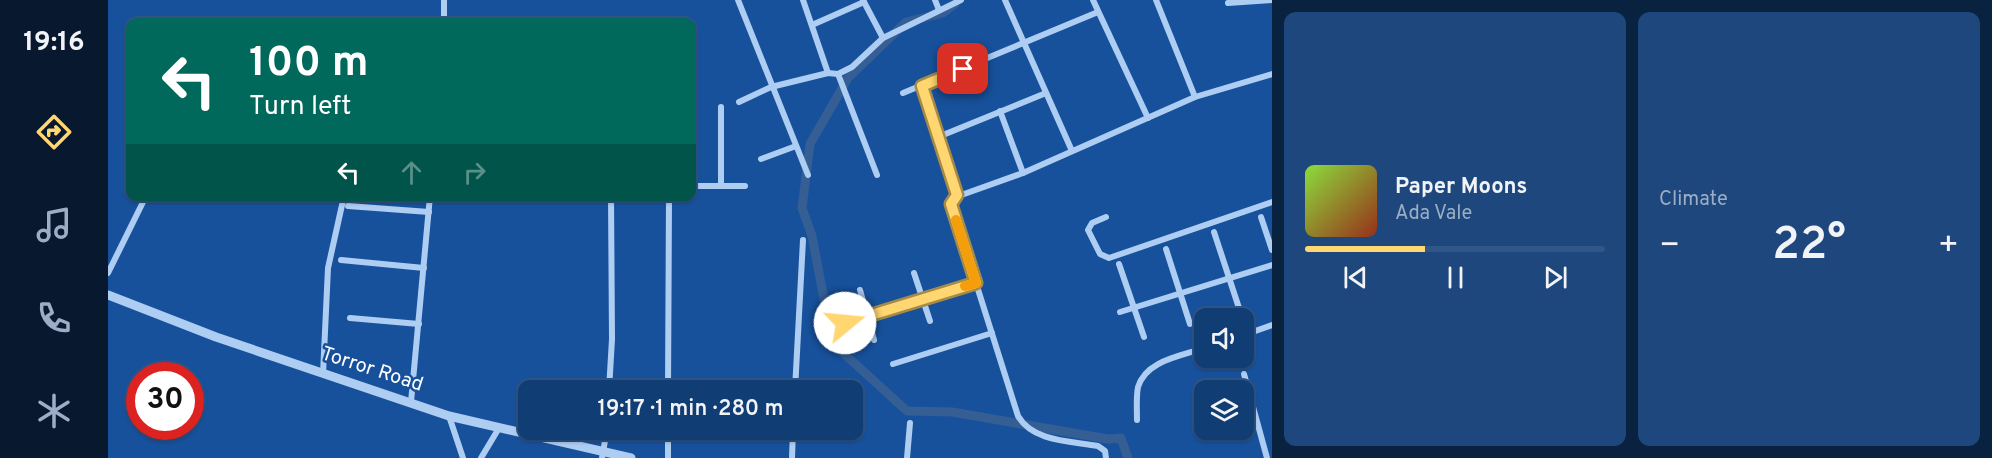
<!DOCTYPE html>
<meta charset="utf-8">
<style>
:root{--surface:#113d75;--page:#1e487d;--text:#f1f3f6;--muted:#9caec5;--line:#305687;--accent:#ffd66f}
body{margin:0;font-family:Overpass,sans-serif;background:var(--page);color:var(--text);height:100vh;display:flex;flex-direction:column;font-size:22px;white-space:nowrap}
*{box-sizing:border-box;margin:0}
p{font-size:20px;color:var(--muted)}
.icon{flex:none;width:33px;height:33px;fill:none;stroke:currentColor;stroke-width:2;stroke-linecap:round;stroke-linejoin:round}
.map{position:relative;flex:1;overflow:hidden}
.panel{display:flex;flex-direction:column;gap:12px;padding:12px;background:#092240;width:720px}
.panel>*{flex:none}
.guide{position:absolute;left:18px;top:18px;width:570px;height:183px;border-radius:12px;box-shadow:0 2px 4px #0004,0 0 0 2px var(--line);background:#00695c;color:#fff;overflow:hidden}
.tools{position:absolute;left:1086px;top:308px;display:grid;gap:12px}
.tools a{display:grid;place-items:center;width:60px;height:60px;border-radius:12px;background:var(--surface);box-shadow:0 2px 4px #0004,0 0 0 2px var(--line);font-size:30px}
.speed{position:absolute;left:18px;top:362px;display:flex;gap:12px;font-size:30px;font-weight:700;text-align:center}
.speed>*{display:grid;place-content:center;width:78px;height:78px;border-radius:50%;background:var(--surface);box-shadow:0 2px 4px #0004,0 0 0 2px var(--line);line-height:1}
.speed .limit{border:9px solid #d22;background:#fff;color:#111}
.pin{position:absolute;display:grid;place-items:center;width:51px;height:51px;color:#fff;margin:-26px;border-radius:12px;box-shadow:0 3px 9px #0006}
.me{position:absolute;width:66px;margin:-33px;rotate:73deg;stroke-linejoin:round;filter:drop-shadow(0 0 4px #0008)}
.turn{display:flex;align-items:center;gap:21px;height:126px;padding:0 24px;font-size:27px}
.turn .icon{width:78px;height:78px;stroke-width:2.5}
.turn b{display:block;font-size:42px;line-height:51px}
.lanes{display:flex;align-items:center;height:57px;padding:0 24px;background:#0003;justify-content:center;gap:30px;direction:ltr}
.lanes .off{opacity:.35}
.big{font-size:45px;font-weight:600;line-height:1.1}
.panel .card{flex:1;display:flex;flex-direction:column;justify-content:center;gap:9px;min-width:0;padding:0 21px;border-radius:12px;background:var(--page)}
.song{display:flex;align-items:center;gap:18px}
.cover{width:72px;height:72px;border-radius:9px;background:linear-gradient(135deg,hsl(90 70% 55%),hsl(10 70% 35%))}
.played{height:6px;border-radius:3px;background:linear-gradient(90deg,var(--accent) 40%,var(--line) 40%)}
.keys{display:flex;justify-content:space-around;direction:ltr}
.heat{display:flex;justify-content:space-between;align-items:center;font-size:33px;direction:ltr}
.panel .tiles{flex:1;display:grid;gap:12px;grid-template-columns:repeat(2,1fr)}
.trip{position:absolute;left:410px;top:380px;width:345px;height:60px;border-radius:12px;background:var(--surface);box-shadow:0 2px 4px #0004,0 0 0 2px var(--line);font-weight:600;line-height:60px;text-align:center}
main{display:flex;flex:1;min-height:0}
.tabs{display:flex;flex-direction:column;width:108px;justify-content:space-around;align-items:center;background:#07182f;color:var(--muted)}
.tabs .icon{width:42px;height:42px}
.tabs .active{color:var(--accent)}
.tabs b{font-size:27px;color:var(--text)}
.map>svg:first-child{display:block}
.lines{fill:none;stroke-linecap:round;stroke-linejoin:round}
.canal{stroke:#355e95;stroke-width:9}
.minor{stroke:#aecdf2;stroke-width:6}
.tertiary{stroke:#aecdf2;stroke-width:9}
.route-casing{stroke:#a68b48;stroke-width:15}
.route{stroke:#ffd66f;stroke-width:10}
.slow{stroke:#f59e0b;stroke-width:10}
.labels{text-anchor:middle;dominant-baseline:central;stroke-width:5;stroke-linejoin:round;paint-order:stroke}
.street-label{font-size:20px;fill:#fff;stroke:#17519c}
</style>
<main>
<nav class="tabs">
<b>19:16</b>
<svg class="icon active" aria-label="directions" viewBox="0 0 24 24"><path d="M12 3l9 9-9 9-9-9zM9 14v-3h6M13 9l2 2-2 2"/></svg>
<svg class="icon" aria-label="music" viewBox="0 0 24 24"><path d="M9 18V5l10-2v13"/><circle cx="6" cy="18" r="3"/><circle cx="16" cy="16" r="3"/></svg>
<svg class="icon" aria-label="phone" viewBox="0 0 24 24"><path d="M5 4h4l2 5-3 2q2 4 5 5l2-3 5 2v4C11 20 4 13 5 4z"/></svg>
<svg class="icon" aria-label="climate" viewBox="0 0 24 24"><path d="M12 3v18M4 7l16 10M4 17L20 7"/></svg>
</nav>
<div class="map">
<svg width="1164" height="458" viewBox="0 0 1164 458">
<rect width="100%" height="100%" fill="#17519c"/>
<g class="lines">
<polyline class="canal" points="847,4 835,13 798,22 740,78 702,144 694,208 704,236 720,320 733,351 799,411 844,412 1000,439 1013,438 1020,458"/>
<g class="minor">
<polyline points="630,0 700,175"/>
<polyline points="695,0 720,73"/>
<polyline points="755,0 775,38"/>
<polyline points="827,0 831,10"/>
<polyline points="897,0 964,151"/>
<polyline points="985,0 1040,118"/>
<polyline points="1048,0 1087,97"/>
<polyline points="1120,3 1164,0"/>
<polyline points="336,22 336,0"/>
<polyline points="512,22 520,22"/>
<polyline points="704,25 756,2"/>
<polyline points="730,74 769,175"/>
<polyline points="814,86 830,137 938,93"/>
<polyline points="795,93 990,12"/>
<polyline points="631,102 663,87 720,73 730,74 744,67 775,38 853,0"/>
<polyline points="892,111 915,173"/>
<polyline points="830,137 849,195"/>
<polyline points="653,159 688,146"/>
<polyline points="584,186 637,186"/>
<polyline points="613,186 613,107"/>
<polyline points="240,206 321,212"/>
<polyline points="998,217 984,223 980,230 992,254 1001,258 1164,202"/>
<polyline points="1153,217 1164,250"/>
<polyline points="1106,232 1131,308"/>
<polyline points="1058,249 1082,324"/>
<polyline points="233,260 316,268"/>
<polyline points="1011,264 1036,337"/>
<polyline points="0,273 38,196"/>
<polyline points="806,273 822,321"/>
<polyline points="752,290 766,340"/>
<polyline points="1012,312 1164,265"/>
<polyline points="242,318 311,324"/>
<polyline points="737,323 868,283"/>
<polyline points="1136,335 1164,325"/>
<polyline points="785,364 884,333"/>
<polyline points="215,374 220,268 236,196"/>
<polyline points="1136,374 1159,458"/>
<polyline points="501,390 504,339 503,196"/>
<polyline points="560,390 561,199"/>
<polyline points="687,390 695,240"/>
<polyline points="303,402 322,196"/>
<polyline points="341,416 355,458"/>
<path d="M 1029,420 C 1029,410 1028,397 1030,387 C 1038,360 1074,356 1096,348"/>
<polyline points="373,458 391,428"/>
<polyline points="494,458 499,429"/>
<polyline points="560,458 560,429"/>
<polyline points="684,458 685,429"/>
<polyline points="799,458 802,423"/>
<path d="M 998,458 L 997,451 L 990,446 C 963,441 925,442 910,416 L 843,204 L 845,198 L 915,173 L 1087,97 L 1164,74"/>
</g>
<polyline class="tertiary" points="0,295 108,337 341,416 523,458"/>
</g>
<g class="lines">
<g class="route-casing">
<polyline id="route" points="737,323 868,283 843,204 849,195 814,86 855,69"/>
</g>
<use href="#route" class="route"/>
<polyline class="slow" points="848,220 868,283 857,286"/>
</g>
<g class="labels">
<g class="street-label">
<text transform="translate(264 370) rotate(18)">Torror Road</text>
</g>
</g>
</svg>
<div class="tools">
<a><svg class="icon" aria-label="sound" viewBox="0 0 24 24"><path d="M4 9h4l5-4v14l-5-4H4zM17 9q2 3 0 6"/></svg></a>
<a><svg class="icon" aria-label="layers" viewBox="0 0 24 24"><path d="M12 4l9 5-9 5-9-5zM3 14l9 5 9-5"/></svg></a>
</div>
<div class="speed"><div class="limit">30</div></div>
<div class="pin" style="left:855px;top:69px;background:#d93025"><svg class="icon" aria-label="arrive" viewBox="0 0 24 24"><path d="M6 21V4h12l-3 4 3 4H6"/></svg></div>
<svg class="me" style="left:737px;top:323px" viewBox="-20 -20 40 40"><circle r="19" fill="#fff"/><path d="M0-13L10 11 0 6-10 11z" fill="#ffd66f"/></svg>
<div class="trip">19:17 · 1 min · 280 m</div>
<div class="guide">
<div class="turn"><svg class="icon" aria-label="left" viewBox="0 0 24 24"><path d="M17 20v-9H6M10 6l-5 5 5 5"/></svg><div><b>100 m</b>Turn left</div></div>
<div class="lanes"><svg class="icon" aria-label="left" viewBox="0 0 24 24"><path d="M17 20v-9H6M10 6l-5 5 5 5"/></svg><svg class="icon off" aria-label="ahead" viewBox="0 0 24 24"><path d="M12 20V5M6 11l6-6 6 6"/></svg><svg class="icon off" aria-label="right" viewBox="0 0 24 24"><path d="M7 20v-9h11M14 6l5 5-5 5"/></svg></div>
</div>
</div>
<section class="panel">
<div class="tiles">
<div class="card">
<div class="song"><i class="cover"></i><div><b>Paper Moons</b><p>Ada Vale</p></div></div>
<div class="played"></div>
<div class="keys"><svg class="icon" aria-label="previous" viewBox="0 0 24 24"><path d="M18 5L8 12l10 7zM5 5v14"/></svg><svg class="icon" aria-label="pause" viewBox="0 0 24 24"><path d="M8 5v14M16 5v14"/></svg><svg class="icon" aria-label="next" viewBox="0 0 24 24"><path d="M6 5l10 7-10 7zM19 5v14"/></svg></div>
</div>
<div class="card"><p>Climate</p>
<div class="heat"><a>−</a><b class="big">22°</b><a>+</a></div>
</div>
</div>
</section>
</main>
